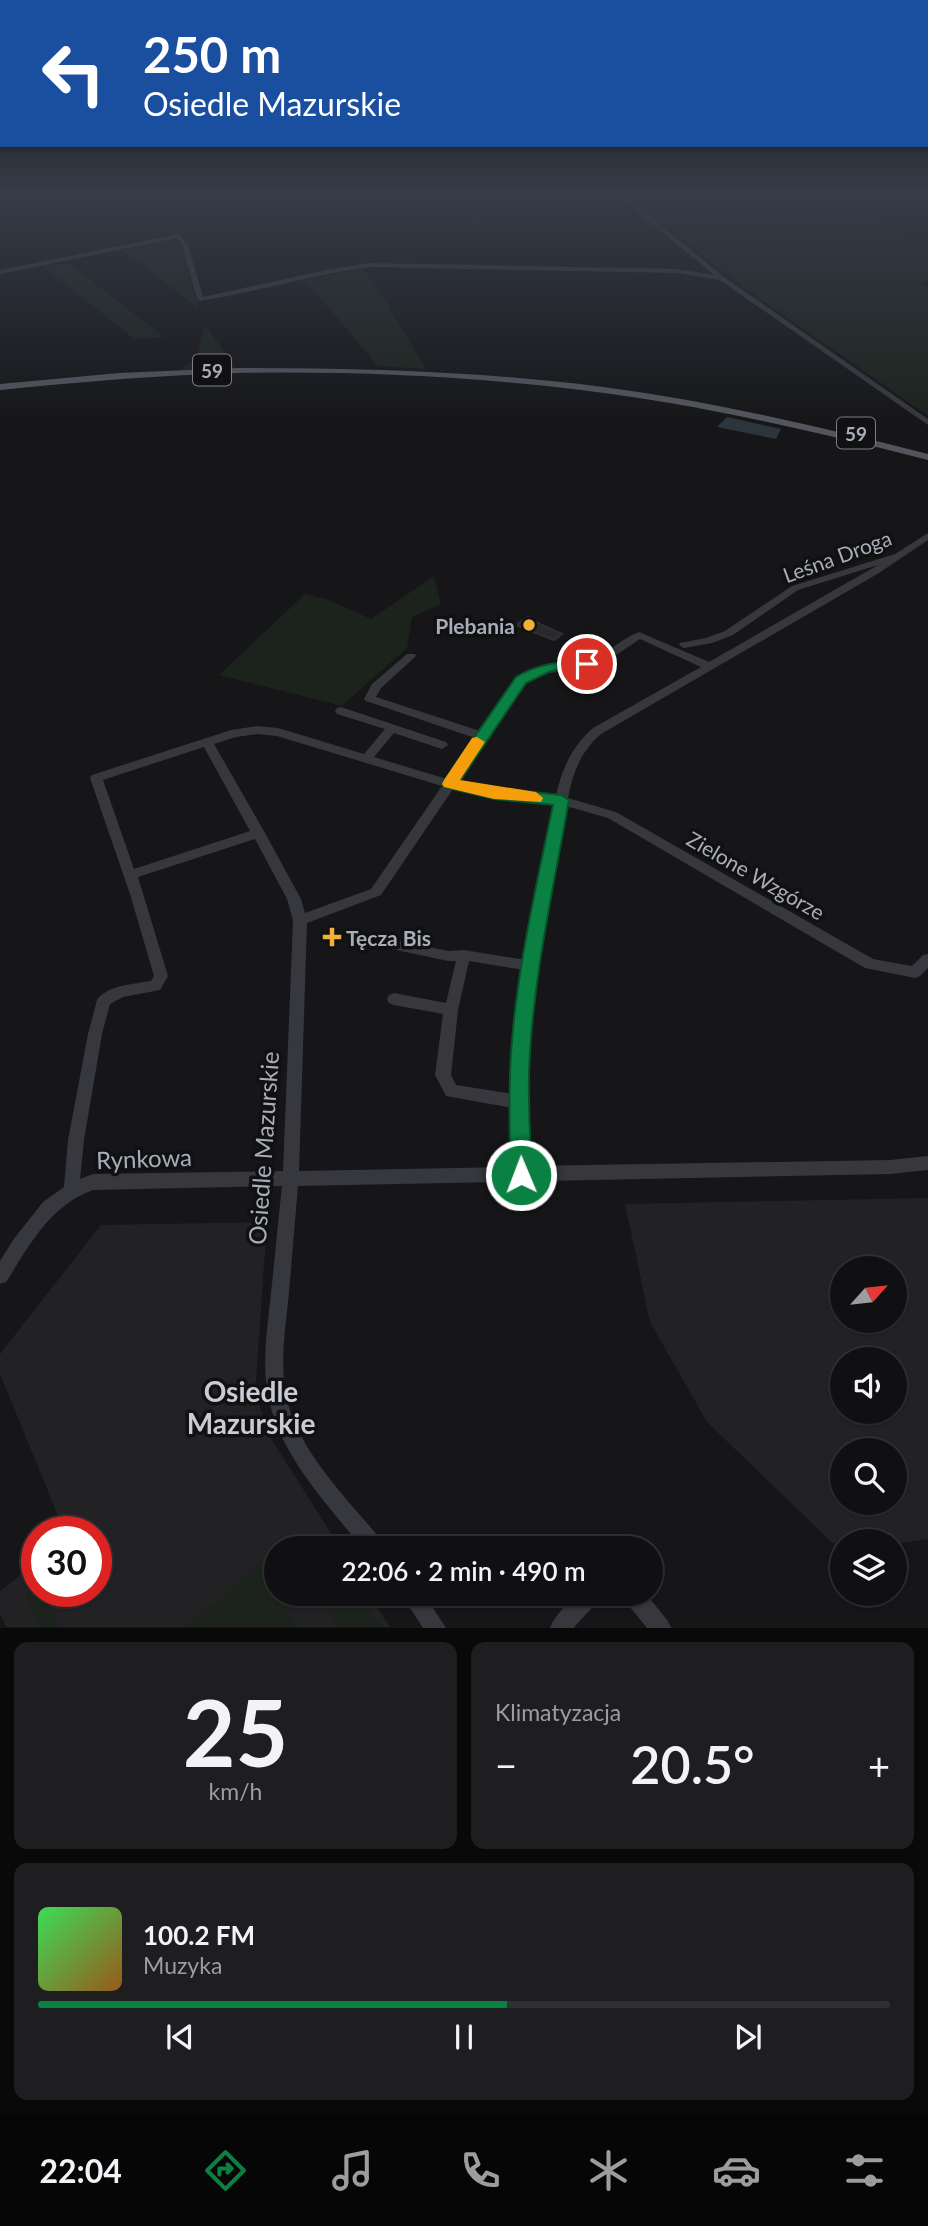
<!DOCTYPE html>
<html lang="pl">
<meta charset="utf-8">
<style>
:root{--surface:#101012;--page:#1e1e20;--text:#f1f3f6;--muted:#9c9d9f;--line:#303032;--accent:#0b8043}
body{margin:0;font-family:Lato,sans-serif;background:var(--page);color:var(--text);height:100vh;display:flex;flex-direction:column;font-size:26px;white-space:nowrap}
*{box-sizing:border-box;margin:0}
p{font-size:23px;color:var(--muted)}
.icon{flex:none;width:38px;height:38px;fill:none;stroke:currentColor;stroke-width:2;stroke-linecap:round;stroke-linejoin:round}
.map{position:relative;height:1628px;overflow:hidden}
.details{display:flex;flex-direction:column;gap:14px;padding:14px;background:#09090a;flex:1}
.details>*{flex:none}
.guide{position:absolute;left:0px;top:0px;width:929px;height:147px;box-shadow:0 2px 5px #0004,0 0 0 2px var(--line);background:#1a4fa0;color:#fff;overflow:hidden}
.needle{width:46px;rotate:63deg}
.buttons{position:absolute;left:830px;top:1256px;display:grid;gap:14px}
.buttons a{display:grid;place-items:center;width:77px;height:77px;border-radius:50%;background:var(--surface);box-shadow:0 2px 5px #0004,0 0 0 2px var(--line);font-size:35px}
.speed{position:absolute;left:21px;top:1516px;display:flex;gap:14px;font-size:35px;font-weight:700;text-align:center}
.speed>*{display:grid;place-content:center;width:91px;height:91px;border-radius:50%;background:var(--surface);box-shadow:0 2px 5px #0004,0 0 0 2px var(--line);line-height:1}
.speed .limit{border:10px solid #d22;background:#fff;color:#111}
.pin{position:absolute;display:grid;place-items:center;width:60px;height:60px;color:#fff;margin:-30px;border:4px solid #fff;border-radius:50%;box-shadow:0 2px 7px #0007}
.me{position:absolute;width:77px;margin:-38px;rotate:359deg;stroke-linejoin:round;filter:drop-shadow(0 0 5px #0008)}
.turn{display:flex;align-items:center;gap:24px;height:147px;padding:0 28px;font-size:32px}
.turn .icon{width:91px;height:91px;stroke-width:2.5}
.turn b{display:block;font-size:49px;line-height:60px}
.big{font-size:52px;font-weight:600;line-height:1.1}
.details .tile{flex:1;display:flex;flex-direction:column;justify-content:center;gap:10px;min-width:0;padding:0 24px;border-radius:14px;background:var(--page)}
.details .dial{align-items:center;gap:0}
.dial b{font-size:91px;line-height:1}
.song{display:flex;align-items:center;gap:21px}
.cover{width:84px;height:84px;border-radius:10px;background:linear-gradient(135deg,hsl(130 70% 55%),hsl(30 70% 35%))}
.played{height:7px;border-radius:4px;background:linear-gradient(90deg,var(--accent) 55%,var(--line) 55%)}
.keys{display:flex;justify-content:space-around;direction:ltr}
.heat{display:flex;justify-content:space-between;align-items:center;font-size:38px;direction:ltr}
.details .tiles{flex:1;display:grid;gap:14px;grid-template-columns:1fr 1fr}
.tile:last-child{grid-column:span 2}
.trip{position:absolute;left:264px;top:1536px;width:399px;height:70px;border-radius:35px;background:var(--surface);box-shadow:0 2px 5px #0004,0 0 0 2px var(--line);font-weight:600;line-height:70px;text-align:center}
.menu{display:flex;height:112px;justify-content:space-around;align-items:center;background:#060607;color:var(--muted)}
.menu .icon{width:49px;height:49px}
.menu .current{color:var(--accent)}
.menu b{font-size:32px;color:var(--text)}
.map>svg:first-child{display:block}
.built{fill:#222225;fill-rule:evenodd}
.green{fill:#1c231d}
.water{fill:#2c353c}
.building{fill:#29292c;stroke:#303034;stroke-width:2}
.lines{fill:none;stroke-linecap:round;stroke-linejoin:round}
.minor{fill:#37383d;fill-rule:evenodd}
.major{fill:#53555c;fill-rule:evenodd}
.route{fill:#0b8043;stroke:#07532c;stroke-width:2}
.slow{fill:#f59e0b}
.poi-dot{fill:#f2b134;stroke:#111113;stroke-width:2.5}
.labels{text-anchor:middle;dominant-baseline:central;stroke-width:7;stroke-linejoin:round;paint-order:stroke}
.shield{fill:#111113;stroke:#7b7e86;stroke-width:2}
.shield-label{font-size:19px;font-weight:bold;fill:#a8adb8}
.street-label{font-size:21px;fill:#a8adb8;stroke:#111113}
.poi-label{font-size:21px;font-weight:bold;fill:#a8adb8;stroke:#111113;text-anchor:end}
.near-street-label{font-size:24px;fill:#a8adb8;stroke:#111113}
.near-neighbourhood-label{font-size:28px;font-weight:bold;fill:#c9ccd4;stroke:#111113}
</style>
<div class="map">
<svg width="928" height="1628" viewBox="0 0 928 1628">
<rect width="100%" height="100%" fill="#161618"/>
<g class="built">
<path d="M 928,1198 L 928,1539 L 894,1544 L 894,1542 L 842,1542 L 842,1552 L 707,1422 L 650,1322 L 625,1204 ZM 842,1269 L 894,1269 L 894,1321 L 842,1321 ZM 842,1360 L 894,1360 L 894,1412 L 842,1412 ZM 842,1451 L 894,1451 L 894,1503 L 842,1503 Z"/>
<polygon points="267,1222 255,1394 272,1440 341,1549 276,1549 276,1594 369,1594 390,1627 6,1627 0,1614 0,1591 23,1573 19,1564 37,1547 37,1591 96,1591 96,1531 53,1531 61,1523 0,1374 0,1354 101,1225"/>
</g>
<g class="green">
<polygon points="415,195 497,195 498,196 474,209 477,220 489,229"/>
<polygon points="626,195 919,195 928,198 928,216 910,211 863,225 928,242 928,278 920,284 928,286 928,416 728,276 638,201"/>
<polygon points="168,240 180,242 182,246 198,308 123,250"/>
<polygon points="68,263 158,332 163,337 134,339 43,266"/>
<path d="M 361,269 C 375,278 412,349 427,369 L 378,366 L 313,289 L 306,285 L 292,283 Z"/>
<polygon points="205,324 235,368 180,370 197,358"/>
<polygon points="434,576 441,604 412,617 407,648 342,706 219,675 305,594 329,600 371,619"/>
<polygon points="259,1564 297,1627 186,1627"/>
<polygon points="37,1585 37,1591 42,1591 59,1627 41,1627 25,1595"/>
<polygon points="318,1594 361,1594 381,1627 338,1627"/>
</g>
<polygon class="water" points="727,417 781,429 776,439 717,427"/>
<polygon class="building" points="528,617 542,625 562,634 554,640 516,625"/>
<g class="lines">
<g class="minor">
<path d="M 612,195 L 621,195 L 629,199 L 724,277 L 928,419 L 928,425 L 720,280 L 677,273 L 369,267 C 312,275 257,292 200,301 L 197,299 L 182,245 L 177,238 L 0,274 L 0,270 L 179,234 L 188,245 L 203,297 L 326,270 L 369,263 L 677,269 L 714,275 L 625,201 Z"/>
<path d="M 928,533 L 928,540 L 879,573 L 601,734 C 581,751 573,772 568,798 L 616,812 L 873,959 L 912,966 L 923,955 L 928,954 L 928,968 L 920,976 L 915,978 L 865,968 L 608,818 L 566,806 L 546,918 L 529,1036 L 527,1074 L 529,1166 L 890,1160 L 928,1156 L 928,1170 L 890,1174 L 298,1186 C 295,1221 292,1257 289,1293 C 285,1334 277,1376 292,1416 C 310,1463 351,1503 383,1542 L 386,1549 L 363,1549 C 336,1515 306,1483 286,1445 C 257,1390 265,1351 271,1293 C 275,1257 278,1222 282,1186 L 93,1190 C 49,1206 30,1245 6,1282 L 0,1284 L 0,1261 L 13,1240 L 43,1202 L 64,1187 L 68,1140 L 88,1034 L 97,1000 C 107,985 134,984 151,981 L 154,976 L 130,894 L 90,778 L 92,775 L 231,730 L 257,726 L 278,728 L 364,754 L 385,729 L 337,714 L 335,711 L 337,708 L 341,707 L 446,742 L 448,745 L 442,749 L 394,733 L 374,757 L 447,779 L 475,738 L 366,701 L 364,699 L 372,684 L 407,654 L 415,654 L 416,656 L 381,688 L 376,697 L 480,731 C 496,707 512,673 543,666 C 559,662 576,666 592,659 C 609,653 622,638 639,632 L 709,662 L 878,565 L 798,590 L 733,635 L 712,643 L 684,648 L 679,645 L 680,643 L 706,638 L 725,631 L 792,586 L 895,554 ZM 640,639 L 701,667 L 593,728 C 572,746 562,769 556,795 L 457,782 L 517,693 C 545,664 553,677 587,668 C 607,663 623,650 640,639 ZM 257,734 L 277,736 L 442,786 L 371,889 L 305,913 L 301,899 L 265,833 L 214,744 L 236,737 ZM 204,747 L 250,831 L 134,869 L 103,780 ZM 453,789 L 554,803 L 526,960 L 464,950 L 448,951 L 387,938 L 382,939 L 380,943 L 382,947 L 387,948 L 448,961 L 456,961 L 446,1003 L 394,993 L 389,995 L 387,999 L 389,1003 L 394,1005 L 443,1014 L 435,1075 L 446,1096 L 513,1108 L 513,1167 L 299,1171 L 307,923 L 381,895 ZM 255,839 L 287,899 L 293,920 L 283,1171 L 93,1174 L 80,1179 L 84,1140 L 102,1034 L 110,1004 L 123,997 L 160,990 L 168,976 L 138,877 ZM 469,961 L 524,970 L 515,1036 L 513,1094 L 456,1085 L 451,1075 L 458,1010 Z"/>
<polygon points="401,1594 424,1594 446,1628 423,1628"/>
<path d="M 574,1594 L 601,1594 C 597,1605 582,1617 574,1628 L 550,1628 L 553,1621 Z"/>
<polygon points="622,1594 646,1594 668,1621 671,1628 647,1628 625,1601"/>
</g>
<path class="major" d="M 237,368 C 352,368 466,371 580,384 C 698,398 813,425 928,454 L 928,460 C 813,431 698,404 581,390 C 467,376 352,371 237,373 C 158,375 79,382 0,390 L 0,384 L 119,373 Z"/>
</g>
<linearGradient id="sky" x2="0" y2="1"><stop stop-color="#0c0c0d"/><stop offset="0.46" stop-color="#363c48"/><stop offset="1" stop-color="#363c48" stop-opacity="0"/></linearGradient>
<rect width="928" height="423" fill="url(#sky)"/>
<path class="route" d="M 587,660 L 594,664 L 592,667 L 551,671 L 526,683 L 460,781 L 494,788 L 561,795 L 569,800 C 553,890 532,982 529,1073 C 528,1107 531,1141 531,1175 L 528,1182 L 521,1185 L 513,1182 L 510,1175 C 510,1142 509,1108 510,1074 C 513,985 535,892 553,805 L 494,799 L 444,787 L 442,784 L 516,677 C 539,663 560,662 587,660 Z"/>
<polygon class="slow" points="477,737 485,742 460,780 536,792 543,798 541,802 494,799 444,787 442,784 444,780 472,738"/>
<g class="poi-dot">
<circle cx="529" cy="625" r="7"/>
<path d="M328.5 926.5h7v7h7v7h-7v7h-7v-7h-7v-7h7z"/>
</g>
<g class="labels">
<g class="shield">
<rect x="193" y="354.5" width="38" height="31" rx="5"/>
<rect x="837" y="417.5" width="38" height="31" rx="5"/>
</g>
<g class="shield-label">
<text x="212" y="370">59</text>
<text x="856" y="433">59</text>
</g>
<g class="street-label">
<text transform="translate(837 556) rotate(-20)">Leśna Droga</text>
<text transform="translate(756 875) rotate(30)">Zielone Wzgórze</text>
</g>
<g class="poi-label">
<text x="515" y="625">Plebania</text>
<text x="346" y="937" text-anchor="start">Tęcza Bis</text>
</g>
<g class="near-street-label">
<text transform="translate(263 1148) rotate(-86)">Osiedle Mazurskie</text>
<text transform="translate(144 1158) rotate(-2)">Rynkowa</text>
</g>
<g class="near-neighbourhood-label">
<text x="251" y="1391">Osiedle<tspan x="251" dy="32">Mazurskie</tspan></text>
</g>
</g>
</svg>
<div class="buttons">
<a><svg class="needle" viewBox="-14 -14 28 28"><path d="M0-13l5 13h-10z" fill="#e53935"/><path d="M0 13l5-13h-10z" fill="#9c9d9f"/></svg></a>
<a><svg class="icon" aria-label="sound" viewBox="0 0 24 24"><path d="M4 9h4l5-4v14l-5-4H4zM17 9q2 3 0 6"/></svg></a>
<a><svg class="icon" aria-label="search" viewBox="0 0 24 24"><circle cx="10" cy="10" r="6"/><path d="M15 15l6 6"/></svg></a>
<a><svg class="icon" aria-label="layers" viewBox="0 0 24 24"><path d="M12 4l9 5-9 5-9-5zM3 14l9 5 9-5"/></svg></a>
</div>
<div class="speed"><div class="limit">30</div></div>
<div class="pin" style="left:587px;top:664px;background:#d93025"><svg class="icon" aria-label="arrive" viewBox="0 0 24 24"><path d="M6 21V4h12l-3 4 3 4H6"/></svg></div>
<svg class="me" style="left:521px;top:1175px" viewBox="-20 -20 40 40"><circle r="17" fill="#0b8043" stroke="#fff" stroke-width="3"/><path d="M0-11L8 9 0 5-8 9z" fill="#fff"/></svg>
<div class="trip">22:06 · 2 min · 490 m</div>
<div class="guide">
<div class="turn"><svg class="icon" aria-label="left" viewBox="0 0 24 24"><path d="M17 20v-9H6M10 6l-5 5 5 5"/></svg><div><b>250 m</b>Osiedle Mazurskie</div></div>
</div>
</div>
<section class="details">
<div class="tiles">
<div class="tile dial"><b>25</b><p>km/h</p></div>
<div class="tile"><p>Klimatyzacja</p>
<div class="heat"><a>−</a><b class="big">20.5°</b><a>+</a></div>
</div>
<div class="tile">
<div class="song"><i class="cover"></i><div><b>100.2 FM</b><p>Muzyka</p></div></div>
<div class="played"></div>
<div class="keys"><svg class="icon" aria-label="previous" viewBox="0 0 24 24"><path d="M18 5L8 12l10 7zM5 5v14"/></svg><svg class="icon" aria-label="pause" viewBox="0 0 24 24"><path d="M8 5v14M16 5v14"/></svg><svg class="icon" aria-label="next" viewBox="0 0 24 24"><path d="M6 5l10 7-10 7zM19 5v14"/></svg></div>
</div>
</div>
</section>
<nav class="menu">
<b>22:04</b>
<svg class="icon current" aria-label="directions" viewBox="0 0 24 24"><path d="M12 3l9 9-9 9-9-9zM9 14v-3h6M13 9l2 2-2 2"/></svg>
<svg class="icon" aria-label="music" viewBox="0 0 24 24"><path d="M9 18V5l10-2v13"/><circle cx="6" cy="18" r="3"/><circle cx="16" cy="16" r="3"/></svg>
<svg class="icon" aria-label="phone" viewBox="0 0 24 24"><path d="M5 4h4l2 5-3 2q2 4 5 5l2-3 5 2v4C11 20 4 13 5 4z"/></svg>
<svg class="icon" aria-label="climate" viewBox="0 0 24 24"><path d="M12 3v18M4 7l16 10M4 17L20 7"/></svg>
<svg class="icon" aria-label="car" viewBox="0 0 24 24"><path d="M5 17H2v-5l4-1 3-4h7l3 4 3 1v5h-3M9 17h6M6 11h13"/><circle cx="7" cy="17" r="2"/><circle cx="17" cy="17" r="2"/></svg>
<svg class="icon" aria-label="filters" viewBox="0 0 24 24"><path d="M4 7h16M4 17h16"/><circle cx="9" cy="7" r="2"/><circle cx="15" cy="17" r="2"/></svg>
</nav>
